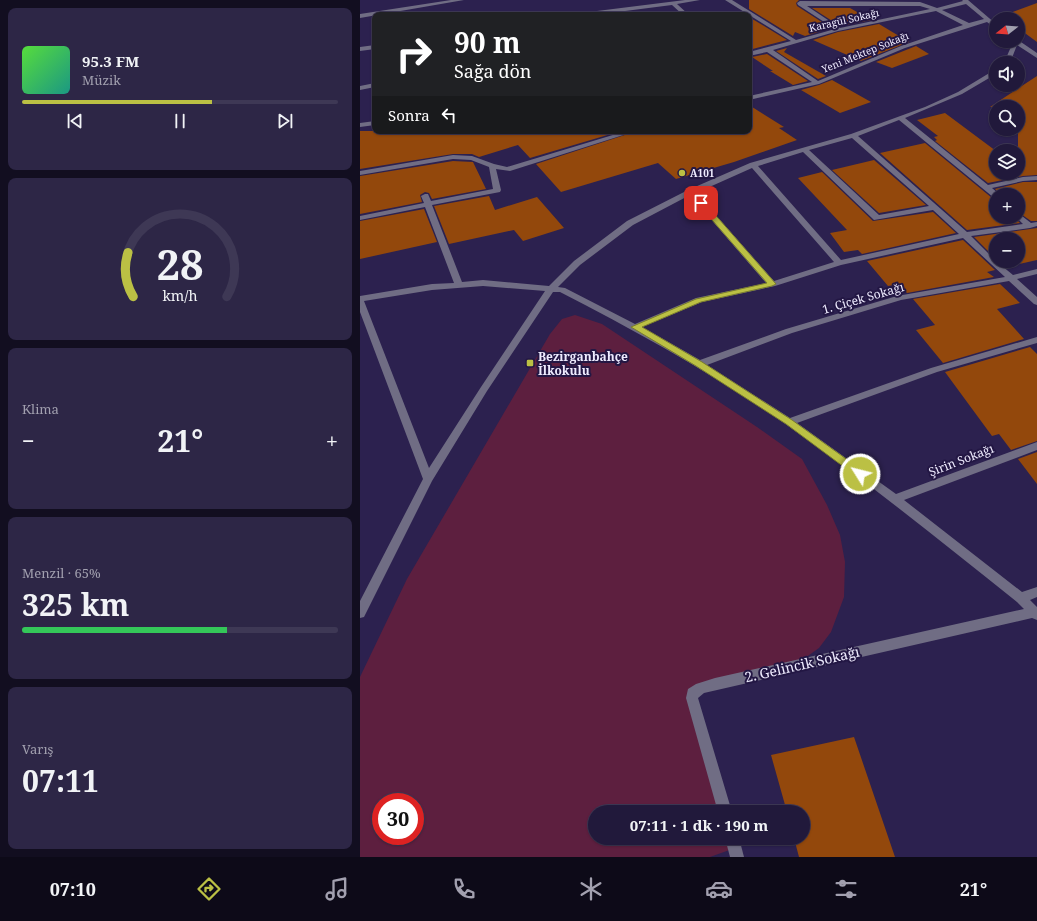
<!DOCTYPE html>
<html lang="tr">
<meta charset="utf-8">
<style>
:root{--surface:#21193b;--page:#2d2646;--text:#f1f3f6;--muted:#a2a0af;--line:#3e3855;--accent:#bbc044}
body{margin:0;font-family:"Noto Serif",serif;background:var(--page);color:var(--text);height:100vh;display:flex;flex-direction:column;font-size:15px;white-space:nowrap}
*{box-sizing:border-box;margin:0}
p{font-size:13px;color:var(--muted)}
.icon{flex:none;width:22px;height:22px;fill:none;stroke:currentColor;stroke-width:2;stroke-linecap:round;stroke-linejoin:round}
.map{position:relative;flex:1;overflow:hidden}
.drawer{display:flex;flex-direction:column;gap:8px;padding:8px;background:#120e20;width:360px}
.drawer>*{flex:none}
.top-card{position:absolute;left:12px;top:12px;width:380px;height:122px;border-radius:8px;box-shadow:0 1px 3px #0004,0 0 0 1px var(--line);background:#202124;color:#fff;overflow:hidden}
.needle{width:26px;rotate:253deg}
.fabs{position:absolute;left:629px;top:12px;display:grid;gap:8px}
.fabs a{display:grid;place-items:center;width:36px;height:36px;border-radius:50%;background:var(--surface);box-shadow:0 1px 3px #0004,0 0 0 1px var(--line);font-size:20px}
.speed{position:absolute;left:12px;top:793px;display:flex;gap:8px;font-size:20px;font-weight:700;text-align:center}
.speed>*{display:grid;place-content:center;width:52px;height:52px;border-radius:50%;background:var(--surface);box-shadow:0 1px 3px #0004,0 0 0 1px var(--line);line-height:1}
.speed .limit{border:6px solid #d22;background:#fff;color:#111}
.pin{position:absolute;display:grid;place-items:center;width:34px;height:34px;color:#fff;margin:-17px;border-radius:8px;box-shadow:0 2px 6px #0006}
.me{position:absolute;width:44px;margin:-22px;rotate:306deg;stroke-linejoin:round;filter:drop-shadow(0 0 3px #0008)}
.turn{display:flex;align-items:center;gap:14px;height:84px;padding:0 16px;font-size:18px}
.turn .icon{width:52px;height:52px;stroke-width:2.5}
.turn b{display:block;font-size:28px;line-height:34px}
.then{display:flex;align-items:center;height:38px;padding:0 16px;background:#0003;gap:8px;font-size:15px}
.big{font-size:30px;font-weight:700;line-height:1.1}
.drawer .tile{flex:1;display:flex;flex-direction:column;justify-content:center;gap:6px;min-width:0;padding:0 14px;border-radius:8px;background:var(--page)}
.drawer .dial{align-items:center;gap:0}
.dial svg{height:104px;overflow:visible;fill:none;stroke:var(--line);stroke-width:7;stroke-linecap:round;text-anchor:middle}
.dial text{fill:var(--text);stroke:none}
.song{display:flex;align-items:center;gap:12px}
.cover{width:48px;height:48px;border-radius:6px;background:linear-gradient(135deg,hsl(110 70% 55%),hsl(170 70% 35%))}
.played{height:4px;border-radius:2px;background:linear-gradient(90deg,var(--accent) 60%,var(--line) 60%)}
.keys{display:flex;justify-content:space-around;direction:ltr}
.heat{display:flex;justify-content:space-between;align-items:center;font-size:22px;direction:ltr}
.charge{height:6px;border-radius:3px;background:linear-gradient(90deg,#34c759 65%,var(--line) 0)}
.trip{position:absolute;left:228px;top:805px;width:222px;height:40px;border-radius:20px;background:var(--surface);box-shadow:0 1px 3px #0004,0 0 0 1px var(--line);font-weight:700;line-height:40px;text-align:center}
.tabs{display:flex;height:64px;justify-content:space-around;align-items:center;background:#0d0a18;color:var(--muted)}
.tabs .icon{width:28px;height:28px}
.tabs .current{color:var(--accent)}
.tabs b{font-size:18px;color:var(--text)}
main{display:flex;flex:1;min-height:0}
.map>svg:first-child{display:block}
.green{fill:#5d1f3f;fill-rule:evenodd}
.building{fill:#93480c}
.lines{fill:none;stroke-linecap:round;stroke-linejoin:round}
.minor{fill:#706d84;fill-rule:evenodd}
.route{fill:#bbc044;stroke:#7a7d2c}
.poi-dot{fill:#bbc044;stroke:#231744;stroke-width:1.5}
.labels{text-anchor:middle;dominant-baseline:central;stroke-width:4;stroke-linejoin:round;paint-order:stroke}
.far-street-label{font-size:10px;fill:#eeebfe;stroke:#231744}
.far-poi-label{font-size:10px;font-weight:bold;fill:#eeebfe;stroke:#231744;text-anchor:start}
.street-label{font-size:12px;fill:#eeebfe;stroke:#231744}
.poi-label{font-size:12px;font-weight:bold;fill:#eeebfe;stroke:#231744;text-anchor:start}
.near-street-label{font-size:14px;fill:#eeebfe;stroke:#231744}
</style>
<main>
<section class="drawer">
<div class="tile">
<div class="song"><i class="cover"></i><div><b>95.3 FM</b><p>Müzik</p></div></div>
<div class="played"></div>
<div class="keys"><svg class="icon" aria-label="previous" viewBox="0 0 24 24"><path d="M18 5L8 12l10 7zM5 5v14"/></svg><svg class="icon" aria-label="pause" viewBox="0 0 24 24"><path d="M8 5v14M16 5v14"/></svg><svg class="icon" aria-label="next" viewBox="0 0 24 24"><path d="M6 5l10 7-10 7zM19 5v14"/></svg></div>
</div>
<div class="tile dial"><svg viewBox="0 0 100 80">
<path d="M14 69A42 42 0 1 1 86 69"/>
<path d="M14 69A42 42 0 0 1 10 35" stroke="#bbc044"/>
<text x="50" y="56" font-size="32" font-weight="700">28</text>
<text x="50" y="72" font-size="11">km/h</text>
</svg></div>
<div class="tile"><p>Klima</p>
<div class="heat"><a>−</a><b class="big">21°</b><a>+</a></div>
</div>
<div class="tile"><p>Menzil · 65%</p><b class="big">325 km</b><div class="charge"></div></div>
<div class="tile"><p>Varış</p><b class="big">07:11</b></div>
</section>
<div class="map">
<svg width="677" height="857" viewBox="0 0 677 857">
<rect width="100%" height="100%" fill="#2c214f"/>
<path class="green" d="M 215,315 L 242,324 L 397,427 L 442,459 L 467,505 L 480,535 L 485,562 L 484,597 L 471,632 L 459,648 L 435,665 L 333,693 L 365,812 L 235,812 L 235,838 L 372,838 L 375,848 L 350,857 L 0,857 L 0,677 L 47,579 L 190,334 L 202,319 ZM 21,802 L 55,802 L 55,836 L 21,836 Z"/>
<g class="building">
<polygon points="389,0 439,0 436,3 437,6 471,28 445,36 435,32 433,36 389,9"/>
<polygon points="677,3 677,42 658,28 658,19 646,19 642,16"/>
<polygon points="452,8 490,8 511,20 480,26"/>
<polygon points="389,17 427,40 389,50"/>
<polygon points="519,24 549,42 501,61 453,40 478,32"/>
<polygon points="556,46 569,54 532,68 516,62"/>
<polygon points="427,48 424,52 466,76 458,79 416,51"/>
<polygon points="407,54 448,81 433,85 410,71 413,71 392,57"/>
<polygon points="677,76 677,175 663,176 628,183 575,141 577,140 574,137 578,136 557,120 585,113 636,151 636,173 658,173 658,107 630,107"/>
<polygon points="472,80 511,102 480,113 441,90 459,85"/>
<polygon points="389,105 424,127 419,128 437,140 374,162 316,179 298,163 201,192 176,164 277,131 389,131"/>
<polygon points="0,131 261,131 170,158 158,145 119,157 112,154 93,154 0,169"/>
<polygon points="565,143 632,198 636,198 636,217 654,217 660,223 607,230 520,153"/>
<polygon points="514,160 566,205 519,213 472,170"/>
<polygon points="93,161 113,162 126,189 72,199 69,193 65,192 60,195 62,202 0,214 0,176"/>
<polygon points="462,172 513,221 573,212 596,233 502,254 498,250 484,252 470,233 487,230 438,178"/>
<polygon points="663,182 677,182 677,221 671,221 658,212 658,195 641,195 635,189"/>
<polygon points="129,196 135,210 177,197 204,228 163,241 154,230 89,244 74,206"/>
<polygon points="64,209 77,242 0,259 0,221"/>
<polygon points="677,228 677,260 646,267 638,261 658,261 658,239 636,239 636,259 614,237"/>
<polygon points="603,240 635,270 627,272 634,277 547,293 539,284 528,286 507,261"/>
<polygon points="640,284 660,303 637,309 664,339 583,363 556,330 575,325 553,299"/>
<polygon points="670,347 677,354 677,441 651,450 639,434 632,436 585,372"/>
<polygon points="677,452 677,484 658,459"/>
<polygon points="494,737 535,857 439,857 434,838 443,838 443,812 427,812 411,755"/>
</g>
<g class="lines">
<g class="minor">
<polygon points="91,0 104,0 0,18 0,14"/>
<polygon points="325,0 340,0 317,4 329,15 323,15 312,5 234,15 218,15 221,13"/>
<path d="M 365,0 L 372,0 L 436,40 L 475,29 L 438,5 L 437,3 L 440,1 L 560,2 L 577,8 L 603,1 L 602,0 L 608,0 L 636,24 L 636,29 L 627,22 L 545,48 L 459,84 L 389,100 L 389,96 L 452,82 L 407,52 L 389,56 L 389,52 L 431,41 ZM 606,4 L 624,19 L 609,23 L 582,10 ZM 447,6 L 560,6 L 570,9 L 480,28 ZM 576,11 L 603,25 L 541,46 L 458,81 L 413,50 L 478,31 Z"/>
<polygon points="658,40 677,53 677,58 657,45 650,63 644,63 653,42 652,41"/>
<polygon points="15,45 15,49 0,51 0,47"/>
<path d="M 636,69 L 636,74 L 602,94 L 545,118 L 628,185 L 663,177 L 677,176 L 677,180 L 663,181 L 632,188 L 640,195 L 636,195 L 636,197 L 633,197 L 539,120 L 498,136 L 607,232 L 663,224 L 656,217 L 658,217 L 658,213 L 671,223 L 677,222 L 677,226 L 670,228 L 611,236 L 636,261 L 653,275 L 677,269 L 677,274 L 657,279 L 677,297 L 677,305 L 674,304 L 649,281 L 541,300 L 432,333 L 347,365 L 430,418 L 571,368 L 677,337 L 677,343 L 577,372 L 437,423 L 536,494 L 677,442 L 677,450 L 544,500 L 662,592 L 677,587 L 677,597 L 670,600 L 677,607 L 677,620 L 672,618 L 344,693 L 338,698 L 372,812 L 358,812 L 326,698 L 328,689 L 336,684 L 355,678 L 664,609 L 657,602 C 581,541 506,481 427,425 C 355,375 278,332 200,292 L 193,292 L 127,391 L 72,481 L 4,617 L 0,618 L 0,601 L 63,479 L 0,312 L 0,296 L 72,284 L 94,283 L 65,207 L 0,220 L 0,216 L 64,203 L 61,196 L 65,194 L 68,194 L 71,201 L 133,189 L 129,167 L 111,160 L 93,159 L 0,175 L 0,171 L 93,155 L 112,156 L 134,164 L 147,167 L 266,131 L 276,131 L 150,171 L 136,169 L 141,190 L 140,192 L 72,205 L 102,282 L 123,280 L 189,286 L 214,261 L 267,221 L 328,190 L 390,163 L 491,134 L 565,107 L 598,92 ZM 492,138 L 569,206 L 519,215 L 449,150 ZM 443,152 L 514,220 L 573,210 L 599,234 L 481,260 L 398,166 ZM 392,168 L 474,262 L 414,281 L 336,193 ZM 330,195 L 406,283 L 336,298 L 275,324 L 205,288 L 198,287 L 220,265 L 273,225 ZM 603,238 L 645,277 L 537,296 L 426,329 L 340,360 L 282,327 L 342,302 L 415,286 L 481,265 ZM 123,286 L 185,291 L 121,387 L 69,468 L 4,301 L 72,290 Z"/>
<polygon points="15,83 15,87 0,90 0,86"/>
<polygon points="15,121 15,125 0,127 0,123"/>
<polygon points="365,838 379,838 384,857 370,857"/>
</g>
</g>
<polygon class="route" points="341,201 344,202 416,284 412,286 341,302 282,327 342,362 432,420 503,471 505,474 503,476 496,476 426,424 336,366 271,327 336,299 407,283 339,205 338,203"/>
<g class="poi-dot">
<circle cx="322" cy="173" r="4"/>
<rect x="166" y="359" width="8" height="8" rx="2"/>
</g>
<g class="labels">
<g class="far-street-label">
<text transform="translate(484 20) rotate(-13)">Karagül Sokağı</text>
<text transform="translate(505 52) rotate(-22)">Yeni Mektep Sokağı</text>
</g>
<g class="far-poi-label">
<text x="330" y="173">A101</text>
</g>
<g class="street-label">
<text transform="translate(503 298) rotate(-16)">1. Çiçek Sokağı</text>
<text transform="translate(601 460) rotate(-21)">Şirin Sokağı</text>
</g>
<g class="poi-label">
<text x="178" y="356">Bezirganbahçe<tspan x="178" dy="14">İlkokulu</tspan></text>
</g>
<g class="near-street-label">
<text transform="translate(442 664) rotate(-13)">2. Gelincik Sokağı</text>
</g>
</g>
</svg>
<div class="fabs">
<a><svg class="needle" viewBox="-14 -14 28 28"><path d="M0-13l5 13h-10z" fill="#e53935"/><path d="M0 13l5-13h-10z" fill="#a2a0af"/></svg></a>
<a><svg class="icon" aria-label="sound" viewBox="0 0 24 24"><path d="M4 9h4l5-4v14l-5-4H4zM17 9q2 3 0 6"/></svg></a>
<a><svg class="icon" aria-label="search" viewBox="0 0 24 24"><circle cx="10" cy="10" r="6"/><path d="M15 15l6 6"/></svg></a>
<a><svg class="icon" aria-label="layers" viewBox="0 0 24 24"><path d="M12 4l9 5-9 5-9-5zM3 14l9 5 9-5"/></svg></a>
<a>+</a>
<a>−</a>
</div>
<div class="speed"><div class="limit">30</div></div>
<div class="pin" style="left:341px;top:203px;background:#d93025"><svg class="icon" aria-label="arrive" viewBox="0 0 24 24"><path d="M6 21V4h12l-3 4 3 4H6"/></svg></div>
<svg class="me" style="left:500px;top:474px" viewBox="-20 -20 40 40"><circle r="17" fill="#bbc044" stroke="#fff" stroke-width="3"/><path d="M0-11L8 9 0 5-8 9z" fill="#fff"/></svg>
<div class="trip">07:11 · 1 dk · 190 m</div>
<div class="top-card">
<div class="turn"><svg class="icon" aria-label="right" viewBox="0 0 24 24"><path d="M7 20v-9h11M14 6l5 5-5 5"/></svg><div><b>90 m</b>Sağa dön</div></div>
<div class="then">Sonra<svg class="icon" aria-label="left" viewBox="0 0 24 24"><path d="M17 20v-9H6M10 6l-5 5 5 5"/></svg></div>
</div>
</div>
</main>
<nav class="tabs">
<b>07:10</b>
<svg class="icon current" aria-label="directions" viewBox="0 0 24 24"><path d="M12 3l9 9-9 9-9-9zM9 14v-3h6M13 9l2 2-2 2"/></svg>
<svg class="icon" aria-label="music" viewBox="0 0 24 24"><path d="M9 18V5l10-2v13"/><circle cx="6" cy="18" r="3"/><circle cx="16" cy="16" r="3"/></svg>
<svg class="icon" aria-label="phone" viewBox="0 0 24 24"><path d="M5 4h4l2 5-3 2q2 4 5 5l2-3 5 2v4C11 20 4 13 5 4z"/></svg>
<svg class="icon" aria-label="climate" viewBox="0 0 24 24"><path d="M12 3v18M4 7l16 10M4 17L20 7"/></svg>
<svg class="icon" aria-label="car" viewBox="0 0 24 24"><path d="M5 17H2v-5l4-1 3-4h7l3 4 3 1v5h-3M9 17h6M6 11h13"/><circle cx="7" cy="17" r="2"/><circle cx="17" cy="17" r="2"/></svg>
<svg class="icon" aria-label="filters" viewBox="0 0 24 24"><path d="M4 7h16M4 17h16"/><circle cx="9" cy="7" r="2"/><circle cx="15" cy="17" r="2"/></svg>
<b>21°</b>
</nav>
